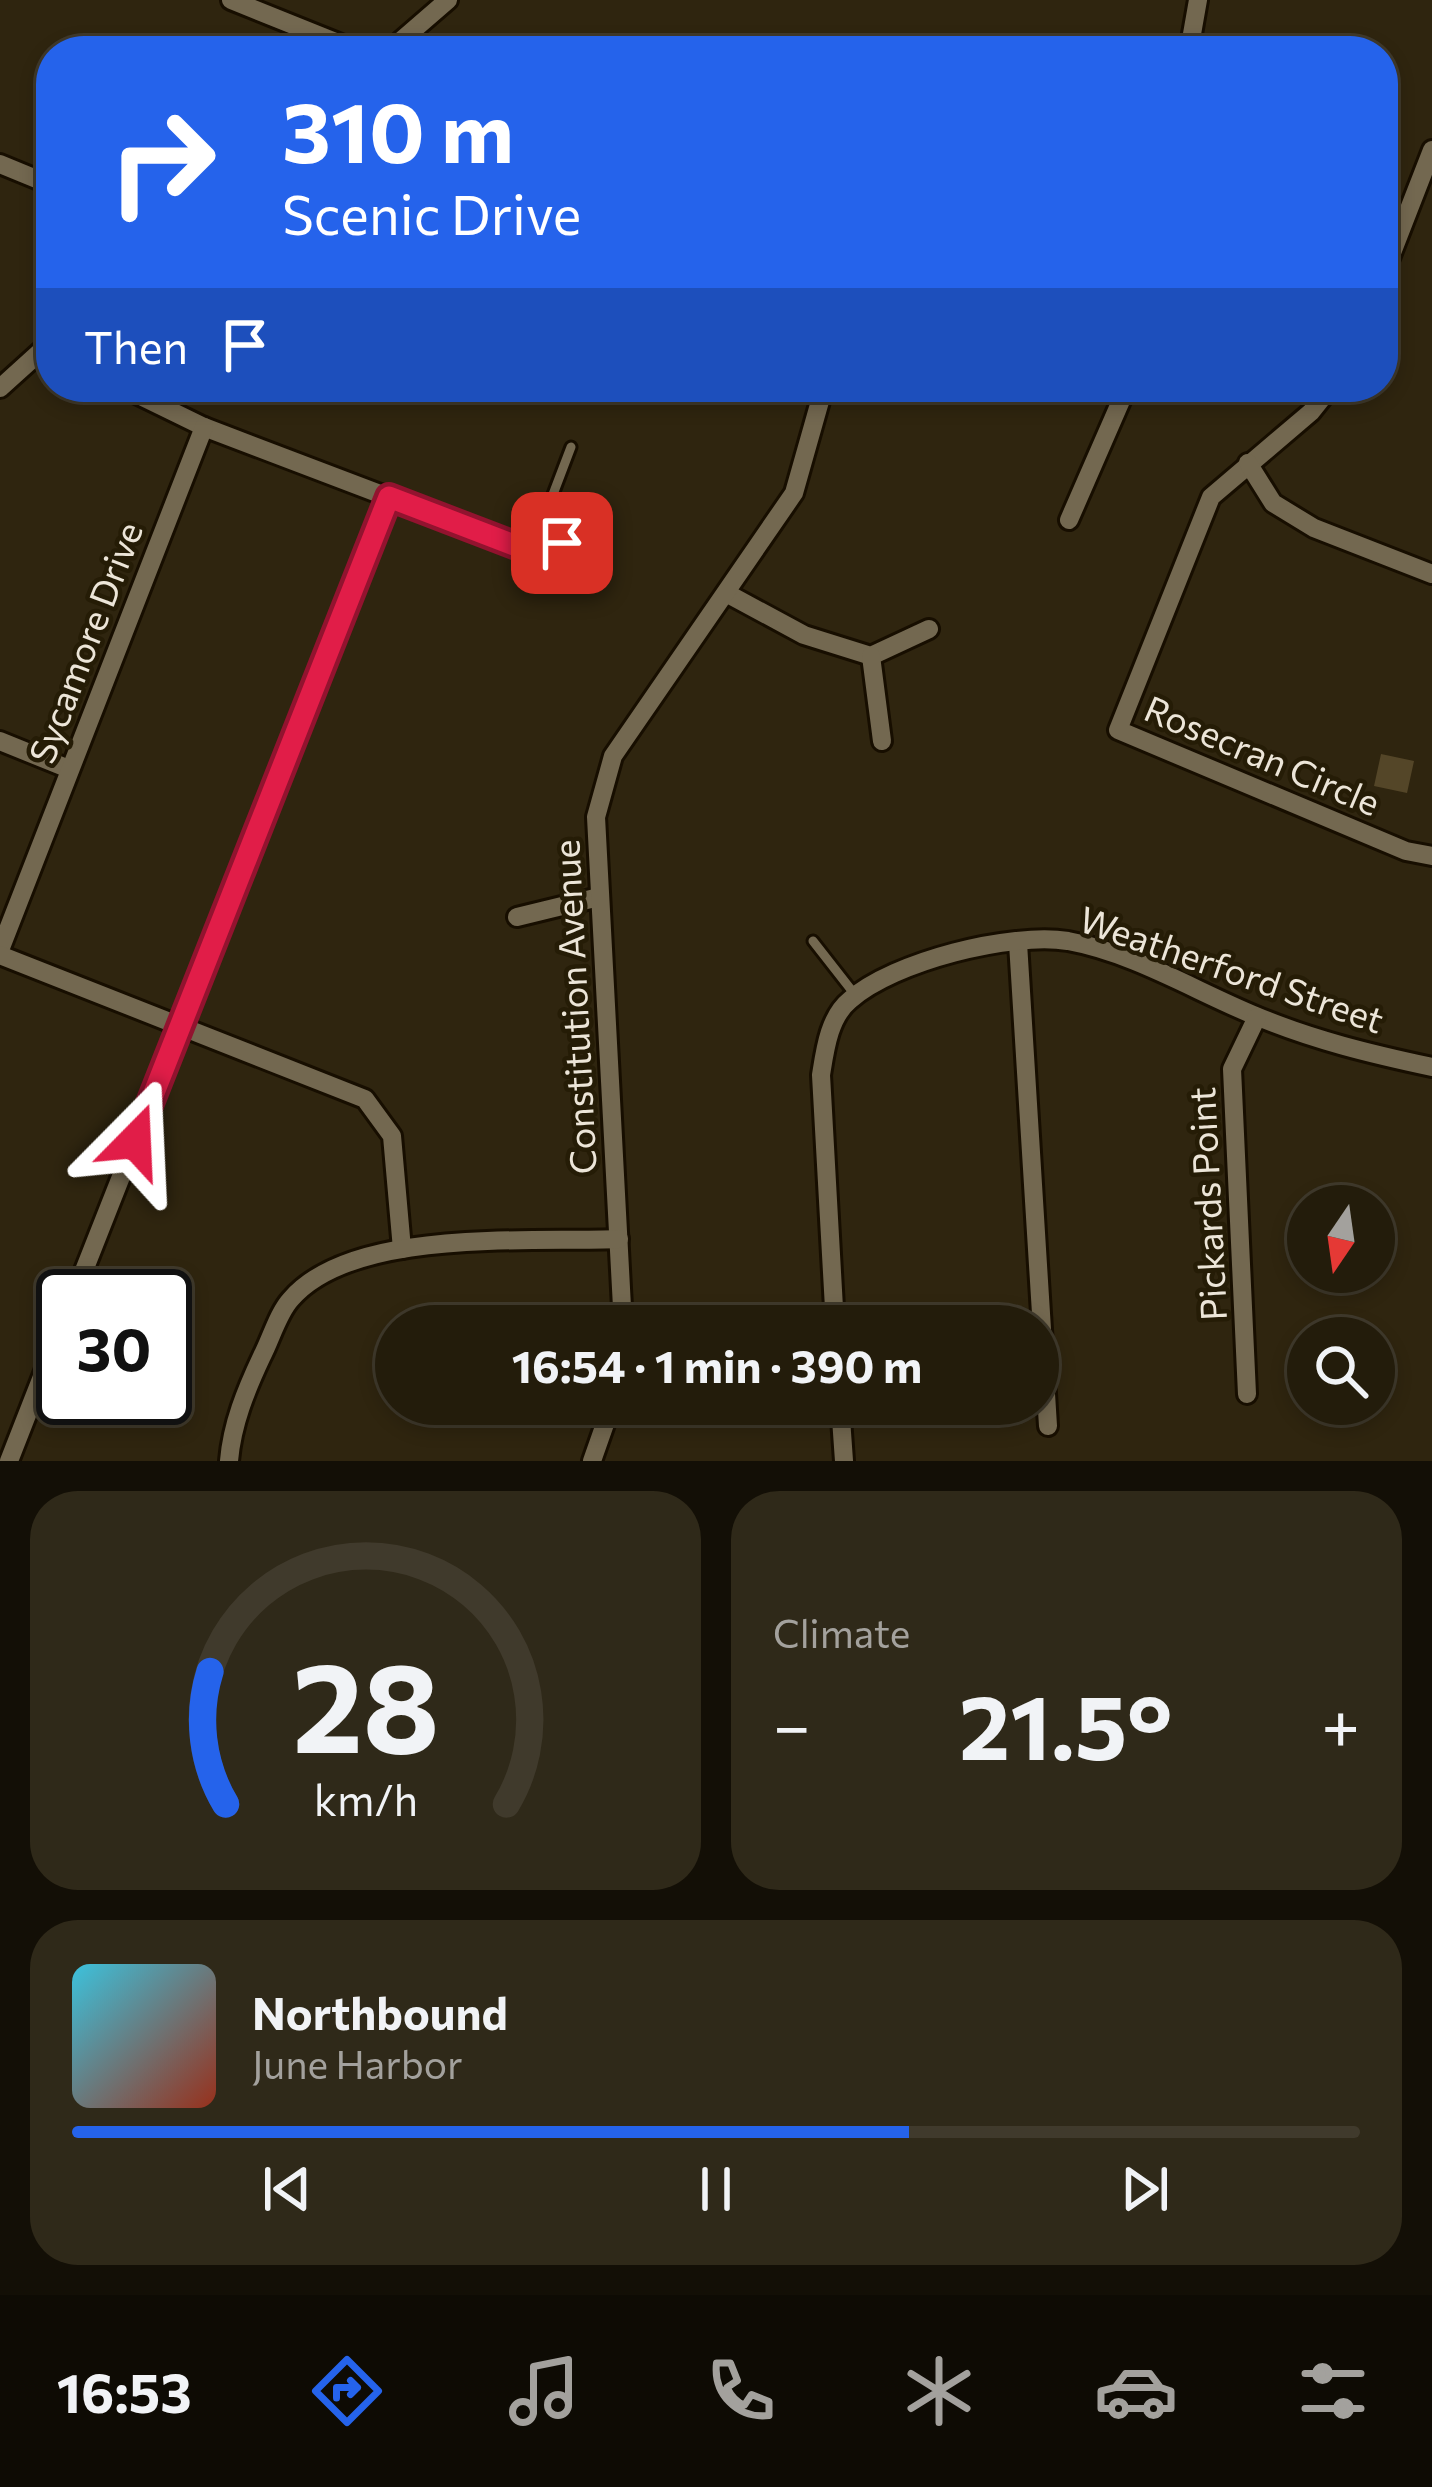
<!DOCTYPE html>
<meta charset="utf-8">
<style>
:root{--surface:#231c0b;--page:#2f2919;--text:#f1f3f6;--muted:#a3a19d;--line:#403a2c;--accent:#2563eb}
body{margin:0;font-family:Commissioner,sans-serif;background:var(--page);color:var(--text);height:100vh;display:flex;flex-direction:column;font-size:45px;white-space:nowrap}
*{box-sizing:border-box;margin:0}
p{font-size:39px;color:var(--muted)}
.icon{flex:none;width:66px;height:66px;fill:none;stroke:currentColor;stroke-width:2;stroke-linecap:round;stroke-linejoin:round}
.map{position:relative;height:1461px;overflow:hidden}
.sheet{display:flex;flex-direction:column;gap:30px;padding:30px;background:#130f06;flex:1}
.sheet>*{flex:none}
.guide{position:absolute;left:36px;top:36px;width:1362px;height:366px;border-radius:48px;box-shadow:0 6px 18px #0003,0 0 0 3px var(--line);background:#2563eb;color:#fff;overflow:hidden}
.needle{width:78px;rotate:193deg}
.fabs{position:absolute;left:1287px;top:1185px;display:grid;gap:24px}
.fabs a{display:grid;place-items:center;width:108px;height:108px;border-radius:50%;background:var(--surface);box-shadow:0 6px 18px #0003,0 0 0 3px var(--line);font-size:60px}
.speed{position:absolute;left:36px;top:1269px;display:flex;gap:24px;font-size:60px;font-weight:700;text-align:center}
.speed>*{display:grid;place-content:center;width:156px;height:156px;border-radius:50%;background:var(--surface);box-shadow:0 6px 18px #0003,0 0 0 3px var(--line);line-height:1}
.speed .limit{border:6px solid #111;border-radius:18px;background:#fff;color:#111}
.pin{position:absolute;display:grid;place-items:center;width:102px;height:102px;color:#fff;margin:-51px;border-radius:24px;box-shadow:0 6px 18px #0006}
.me{position:absolute;width:132px;margin:-66px;rotate:21deg;stroke-linejoin:round;filter:drop-shadow(0 0 9px #0008)}
.turn{display:flex;align-items:center;gap:42px;height:252px;padding:0 48px;font-size:54px}
.turn .icon{width:156px;height:156px;stroke-width:2.5}
.turn b{display:block;font-size:84px;line-height:102px}
.then{display:flex;align-items:center;height:114px;padding:0 48px;background:#0003;gap:24px;font-size:45px}
.big{font-size:90px;font-weight:700;line-height:1.1}
.sheet .tile{flex:1;display:flex;flex-direction:column;justify-content:center;gap:18px;min-width:0;padding:0 42px;border-radius:48px;background:var(--page)}
.sheet .dial{align-items:center;gap:0}
.dial svg{height:312px;overflow:visible;fill:none;stroke:var(--line);stroke-width:7;stroke-linecap:round;text-anchor:middle}
.dial text{fill:var(--text);stroke:none}
.song{display:flex;align-items:center;gap:36px}
.cover{width:144px;height:144px;border-radius:18px;background:linear-gradient(135deg,hsl(190 70% 55%),hsl(10 70% 35%))}
.played{height:12px;border-radius:6px;background:linear-gradient(90deg,var(--accent) 65%,var(--line) 65%)}
.keys{display:flex;justify-content:space-around;direction:ltr}
.heat{display:flex;justify-content:space-between;align-items:center;font-size:66px;direction:ltr}
.sheet .tiles{flex:1;display:grid;gap:30px;grid-template-columns:1fr 1fr}
.tile:last-child{grid-column:span 2}
.trip{position:absolute;left:375px;top:1305px;width:684px;height:120px;border-radius:60px;background:var(--surface);box-shadow:0 6px 18px #0003,0 0 0 3px var(--line);font-weight:700;line-height:120px;text-align:center}
.tabs{display:flex;height:192px;justify-content:space-around;align-items:center;background:#0e0b04;color:var(--muted)}
.tabs .icon{width:84px;height:84px}
.tabs .selected{color:var(--accent)}
.tabs b{font-size:54px;color:var(--text)}
.map>svg:first-child{display:block}
.green{fill:#544628}
.lines{fill:none;stroke-linecap:round;stroke-linejoin:round}
.lane-casing{stroke:#170e00;stroke-width:15}
.street-casing{stroke:#170e00;stroke-width:24}
.lane{stroke:#736850;stroke-width:9}
.street{stroke:#736850;stroke-width:18}
.route-casing{stroke:#92132f;stroke-width:30}
.route{stroke:#e11d48;stroke-width:21}
.labels{text-anchor:middle;dominant-baseline:central;stroke-width:9;stroke-linejoin:round;paint-order:stroke}
.street-label{font-size:36px;fill:#ece5d8;stroke:#251c06}
</style>
<div class="map">
<svg width="1432" height="1461" viewBox="0 0 1432 1461">
<rect width="100%" height="100%" fill="#2f250f"/>
<polygon class="green" points="1381,754 1414,761 1407,793 1374,786"/>
<g class="lines">
<g class="lane-casing">
<g id="lane">
<polyline points="533,547 571,447"/>
<polyline points="813,941 856,996"/>
</g>
</g>
<g class="street-casing">
<g id="street">
<polyline points="231,0 358,51"/>
<polyline points="389,51 448,0"/>
<polyline points="1189,51 1198,0"/>
<polyline points="0,164 51,185"/>
<polyline points="1383,276 1432,150"/>
<polyline points="122,387 204,427 522,548 562,543"/>
<polyline points="1331,387 1311,412 1211,497 1118,730 1406,851 1432,856"/>
<polyline points="0,388 51,342"/>
<polyline points="1248,463 1273,503 1314,528 1432,574"/>
<polyline points="1069,520 1127,387"/>
<polyline points="728,594 804,635 871,656 929,629"/>
<polyline points="871,656 882,741"/>
<polyline points="0,741 69,769"/>
<polyline points="517,917 599,897"/>
<polyline points="1018,943 1048,1426"/>
<polyline points="0,950 204,427"/>
<polyline points="0,955 365,1099 392,1136 402,1249"/>
<polyline points="74,1296 389,497"/>
<polyline points="623,1326 596,817 613,756 794,493 824,387"/>
<path d="M 835,1326 L 821,1075 C 825,1050 829,1017 850,1000 C 894,961 1011,932 1068,941 C 1134,953 1195,991 1256,1016 C 1313,1040 1371,1054 1432,1067"/>
<polyline points="1247,1394 1232,1069 1257,1017"/>
<polyline points="840,1404 844,1461"/>
<polyline points="9,1461 63,1323"/>
<path d="M 229,1461 C 232,1424 246,1390 262,1356 C 271,1339 278,1313 291,1299 C 353,1227 531,1243 619,1239"/>
<polyline points="592,1461 612,1404"/>
</g>
</g>
<use href="#lane" class="lane"/>
<use href="#street" class="street"/>
</g>
<g class="lines">
<g class="route-casing">
<polyline id="route" points="135,1141 389,497 522,548 562,543"/>
</g>
<use href="#route" class="route"/>
</g>
<g class="labels">
<g class="street-label">
<text transform="translate(84 642) rotate(-69)">Sycamore Drive</text>
<text transform="translate(1263 754) rotate(23)">Rosecran Circle</text>
<text transform="translate(1232 968) rotate(19)">Weatherford Street</text>
<text transform="translate(573 1007) rotate(-93)">Constitution Avenue</text>
<text transform="translate(1206 1204) rotate(-93)">Pickards Point</text>
</g>
</g>
</svg>
<div class="fabs">
<a><svg class="needle" viewBox="-14 -14 28 28"><path d="M0-13l5 13h-10z" fill="#e53935"/><path d="M0 13l5-13h-10z" fill="#a3a19d"/></svg></a>
<a><svg class="icon" aria-label="search" viewBox="0 0 24 24"><circle cx="10" cy="10" r="6"/><path d="M15 15l6 6"/></svg></a>
</div>
<div class="speed"><div class="limit">30</div></div>
<div class="pin" style="left:562px;top:543px;background:#d93025"><svg class="icon" aria-label="arrive" viewBox="0 0 24 24"><path d="M6 21V4h12l-3 4 3 4H6"/></svg></div>
<svg class="me" style="left:135px;top:1141px" viewBox="-20 -20 40 40"><path d="M0-17L14 15 0 8-14 15z" fill="#e11d48" stroke="#fff" stroke-width="4"/></svg>
<div class="trip">16:54 · 1 min · 390 m</div>
<div class="guide">
<div class="turn"><svg class="icon" aria-label="right" viewBox="0 0 24 24"><path d="M7 20v-9h11M14 6l5 5-5 5"/></svg><div><b>310 m</b>Scenic Drive</div></div>
<div class="then">Then<svg class="icon" aria-label="arrive" viewBox="0 0 24 24"><path d="M6 21V4h12l-3 4 3 4H6"/></svg></div>
</div>
</div>
<section class="sheet">
<div class="tiles">
<div class="tile dial"><svg viewBox="0 0 100 80">
<path d="M14 69A42 42 0 1 1 86 69"/>
<path d="M14 69A42 42 0 0 1 10 35" stroke="#2563eb"/>
<text x="50" y="56" font-size="32" font-weight="700">28</text>
<text x="50" y="72" font-size="11">km/h</text>
</svg></div>
<div class="tile"><p>Climate</p>
<div class="heat"><a>−</a><b class="big">21.5°</b><a>+</a></div>
</div>
<div class="tile">
<div class="song"><i class="cover"></i><div><b>Northbound</b><p>June Harbor</p></div></div>
<div class="played"></div>
<div class="keys"><svg class="icon" aria-label="previous" viewBox="0 0 24 24"><path d="M18 5L8 12l10 7zM5 5v14"/></svg><svg class="icon" aria-label="pause" viewBox="0 0 24 24"><path d="M8 5v14M16 5v14"/></svg><svg class="icon" aria-label="next" viewBox="0 0 24 24"><path d="M6 5l10 7-10 7zM19 5v14"/></svg></div>
</div>
</div>
</section>
<nav class="tabs">
<b>16:53</b>
<svg class="icon selected" aria-label="directions" viewBox="0 0 24 24"><path d="M12 3l9 9-9 9-9-9zM9 14v-3h6M13 9l2 2-2 2"/></svg>
<svg class="icon" aria-label="music" viewBox="0 0 24 24"><path d="M9 18V5l10-2v13"/><circle cx="6" cy="18" r="3"/><circle cx="16" cy="16" r="3"/></svg>
<svg class="icon" aria-label="phone" viewBox="0 0 24 24"><path d="M5 4h4l2 5-3 2q2 4 5 5l2-3 5 2v4C11 20 4 13 5 4z"/></svg>
<svg class="icon" aria-label="climate" viewBox="0 0 24 24"><path d="M12 3v18M4 7l16 10M4 17L20 7"/></svg>
<svg class="icon" aria-label="car" viewBox="0 0 24 24"><path d="M5 17H2v-5l4-1 3-4h7l3 4 3 1v5h-3M9 17h6M6 11h13"/><circle cx="7" cy="17" r="2"/><circle cx="17" cy="17" r="2"/></svg>
<svg class="icon" aria-label="filters" viewBox="0 0 24 24"><path d="M4 7h16M4 17h16"/><circle cx="9" cy="7" r="2"/><circle cx="15" cy="17" r="2"/></svg>
</nav>
